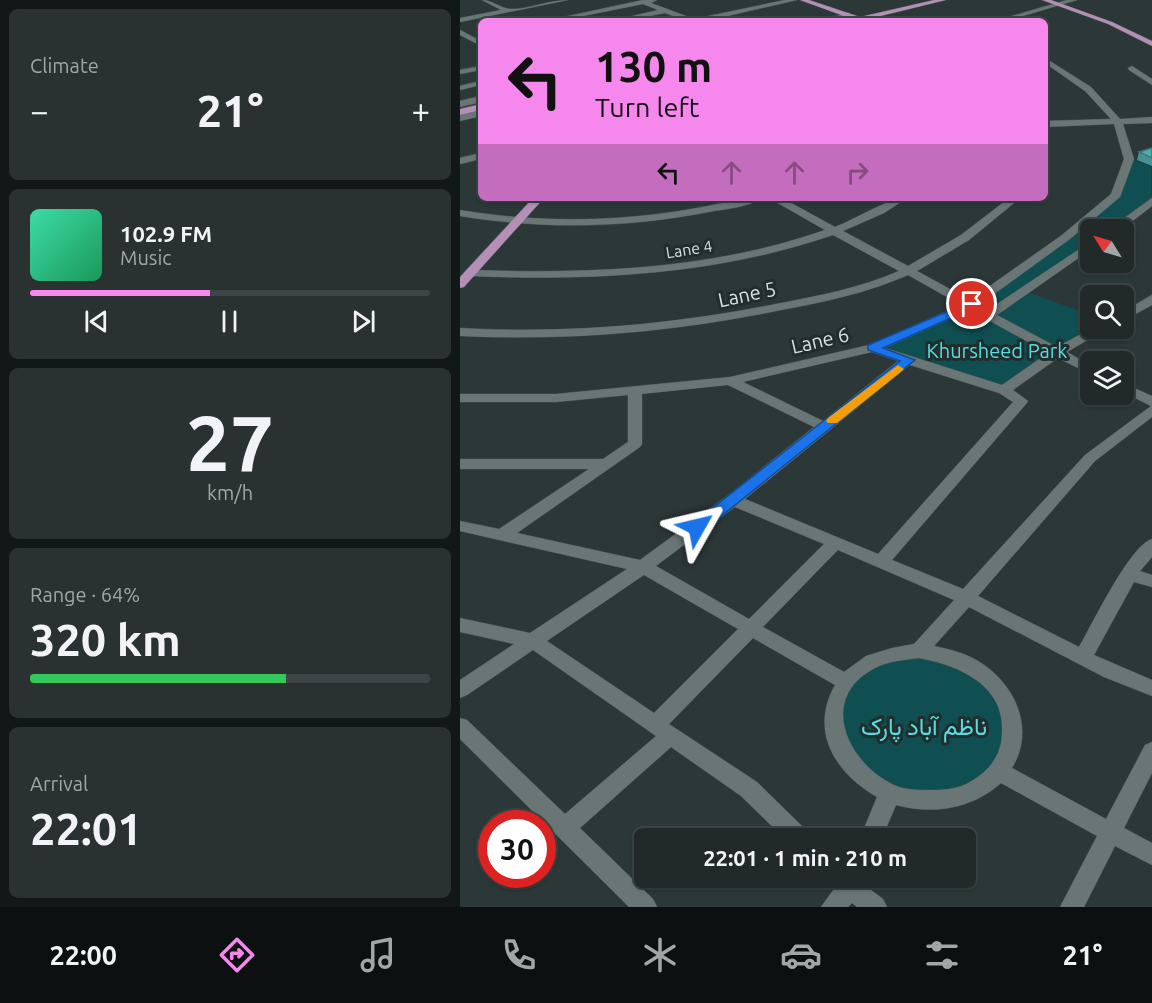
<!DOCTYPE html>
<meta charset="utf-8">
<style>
:root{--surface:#212929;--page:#293131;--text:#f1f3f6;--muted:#a2a6a8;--line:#3e4546;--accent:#f688ed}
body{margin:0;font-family:Ubuntu,Vazirmatn,sans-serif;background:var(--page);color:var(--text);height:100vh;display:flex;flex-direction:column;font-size:22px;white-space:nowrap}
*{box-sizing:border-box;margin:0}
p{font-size:20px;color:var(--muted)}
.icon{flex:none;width:33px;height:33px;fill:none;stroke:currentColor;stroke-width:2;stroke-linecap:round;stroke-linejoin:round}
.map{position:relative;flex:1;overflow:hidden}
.sheet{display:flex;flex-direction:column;gap:9px;padding:9px;background:#121717;width:460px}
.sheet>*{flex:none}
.top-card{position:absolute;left:18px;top:18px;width:570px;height:183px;border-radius:9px;box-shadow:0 2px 4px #0004,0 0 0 2px var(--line);background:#f688ed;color:#111;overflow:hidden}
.needle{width:39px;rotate:307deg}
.controls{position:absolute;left:620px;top:219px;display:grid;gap:12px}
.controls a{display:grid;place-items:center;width:54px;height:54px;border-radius:9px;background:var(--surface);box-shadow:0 2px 4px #0004,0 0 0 2px var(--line);font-size:30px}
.speed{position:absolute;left:18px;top:810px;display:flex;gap:12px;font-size:30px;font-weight:700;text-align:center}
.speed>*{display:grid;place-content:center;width:78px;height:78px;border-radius:50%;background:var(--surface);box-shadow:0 2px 4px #0004,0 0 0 2px var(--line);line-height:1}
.speed .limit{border:9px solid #d22;background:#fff;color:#111}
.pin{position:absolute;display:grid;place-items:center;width:51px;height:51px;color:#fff;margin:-26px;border:3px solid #fff;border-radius:50%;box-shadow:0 2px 6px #0007}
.me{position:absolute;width:66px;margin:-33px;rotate:53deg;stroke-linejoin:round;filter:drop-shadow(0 0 4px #0008)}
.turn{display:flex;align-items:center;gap:21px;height:126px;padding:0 18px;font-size:27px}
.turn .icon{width:78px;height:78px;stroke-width:2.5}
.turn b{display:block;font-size:42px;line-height:51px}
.lanes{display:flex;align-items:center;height:57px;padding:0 18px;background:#0003;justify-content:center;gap:30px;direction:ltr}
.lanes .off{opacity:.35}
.big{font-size:45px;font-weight:600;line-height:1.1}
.sheet .card{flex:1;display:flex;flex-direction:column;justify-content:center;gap:9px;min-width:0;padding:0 21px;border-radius:9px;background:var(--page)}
.sheet .dial{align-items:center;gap:0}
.dial b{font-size:78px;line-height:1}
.song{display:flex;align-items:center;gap:18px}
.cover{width:72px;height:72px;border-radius:9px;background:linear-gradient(135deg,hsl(160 70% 55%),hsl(150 70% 35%))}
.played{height:6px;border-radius:3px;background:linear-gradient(90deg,var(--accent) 45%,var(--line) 45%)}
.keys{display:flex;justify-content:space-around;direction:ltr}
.heat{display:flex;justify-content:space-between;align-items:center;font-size:33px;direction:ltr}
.charge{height:9px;border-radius:4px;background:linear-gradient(90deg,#34c759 64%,var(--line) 0)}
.trip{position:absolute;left:174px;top:828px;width:342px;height:60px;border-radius:9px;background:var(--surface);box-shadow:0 2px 4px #0004,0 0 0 2px var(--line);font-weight:600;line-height:60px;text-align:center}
.tabs{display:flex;height:96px;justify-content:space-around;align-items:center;background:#0d1010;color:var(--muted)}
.tabs .icon{width:42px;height:42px}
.tabs .on{color:var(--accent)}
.tabs b{font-size:27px;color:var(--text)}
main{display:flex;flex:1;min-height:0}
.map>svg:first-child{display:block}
.green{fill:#0f4f51}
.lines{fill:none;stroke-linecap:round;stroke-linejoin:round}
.minor-casing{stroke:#4b5455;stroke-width:1}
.major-casing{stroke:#4b5455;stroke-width:1}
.minor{fill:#6a7676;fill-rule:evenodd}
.major{fill:#b590b6;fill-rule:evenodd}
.wall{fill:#479294}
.building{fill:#52aaac;stroke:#397778;stroke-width:1.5}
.route{fill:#1a73e8;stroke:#114b97;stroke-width:1.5}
.slow{fill:#f59e0b}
.labels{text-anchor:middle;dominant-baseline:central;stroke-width:6;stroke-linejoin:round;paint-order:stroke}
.far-street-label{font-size:16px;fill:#dae0e1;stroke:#222d2d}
.street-label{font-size:20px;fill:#dae0e1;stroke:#222d2d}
.park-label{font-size:20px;fill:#59dce0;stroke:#222d2d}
.near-park-label{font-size:24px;fill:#59dce0;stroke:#222d2d}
</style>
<main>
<section class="sheet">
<div class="card"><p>Climate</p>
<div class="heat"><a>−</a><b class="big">21°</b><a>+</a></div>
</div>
<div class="card">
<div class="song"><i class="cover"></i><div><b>102.9 FM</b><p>Music</p></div></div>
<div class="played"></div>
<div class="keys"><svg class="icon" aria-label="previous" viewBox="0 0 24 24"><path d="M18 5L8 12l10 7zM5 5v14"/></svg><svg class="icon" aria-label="pause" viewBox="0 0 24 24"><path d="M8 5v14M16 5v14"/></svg><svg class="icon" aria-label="next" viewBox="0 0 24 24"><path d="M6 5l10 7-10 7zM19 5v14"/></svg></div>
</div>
<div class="card dial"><b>27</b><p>km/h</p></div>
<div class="card"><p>Range · 64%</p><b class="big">320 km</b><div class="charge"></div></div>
<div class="card"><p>Arrival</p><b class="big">22:01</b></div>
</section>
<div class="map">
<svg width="692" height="907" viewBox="0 0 692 907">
<rect width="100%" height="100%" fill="#2c3737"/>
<g class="green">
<polygon points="669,159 691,166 691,200 650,229 630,230 630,244 565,291 630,315 630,328 642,329 544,390 413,348 512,304 656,195"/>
<polygon points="430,654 486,655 548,703 540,772 461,800 402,777 375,704 386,682"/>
</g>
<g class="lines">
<g class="minor-casing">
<g id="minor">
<path d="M 22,0 C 32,0 40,8 50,9 C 66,10 89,0 108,0 L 0,22 L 0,18 L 41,10 Z"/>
<polygon points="183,0 197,0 191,3 234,19 325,0 337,0 246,21 226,21 205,13 164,21 151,21 198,10 183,4 98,21 85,21"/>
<polygon points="607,0 617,0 546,21 535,21"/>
<polygon points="389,13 391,16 360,21 361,20"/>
<polygon points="0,30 21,41 21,46 0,35"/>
<path d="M 585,58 L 631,87 L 660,119 L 692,117 L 692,123 L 663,124 L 674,159 L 660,197 L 610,239 L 519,305 L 528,310 L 630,242 L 630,250 L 537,315 L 597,347 L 632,328 L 648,328 L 607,352 L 630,365 L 630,374 L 598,358 L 553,390 L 568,401 L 566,404 L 432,560 L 503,589 L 625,455 L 691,406 L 663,392 L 663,383 L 692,396 L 692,417 L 635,461 L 518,596 L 619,647 C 632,625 670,545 692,539 L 692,557 L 680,571 L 692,575 L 692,587 L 674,582 L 634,655 L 692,680 L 692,696 L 644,677 L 509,607 L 474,646 C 489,649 505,653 518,661 C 555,683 576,729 552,768 L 646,819 L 685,745 L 692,742 L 692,773 L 664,828 L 692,843 L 692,865 L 655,846 L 624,907 L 600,907 L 637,836 L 541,783 C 512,809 473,815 436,805 L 422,838 L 400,838 L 417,797 C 375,773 349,731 375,685 L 293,638 L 209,724 L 297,782 L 347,831 L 350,838 L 324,838 L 281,796 L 211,747 L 120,828 L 193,899 L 197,907 L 169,907 L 0,739 L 0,718 L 7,720 L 105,814 L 196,736 L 73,650 L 7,695 L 0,698 L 0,680 L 54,644 L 0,632 L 0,618 L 70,633 L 167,569 L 0,531 L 0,521 L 39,529 L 129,469 L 0,469 L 0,459 L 143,459 L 168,442 L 168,395 L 96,402 L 0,402 L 0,394 L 96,394 L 270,377 L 409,345 L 501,305 L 448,275 C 407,293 364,302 321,310 C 214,332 109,341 0,336 L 0,328 C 107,334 211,325 316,304 C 358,296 400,288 439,271 L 373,235 C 256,275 133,281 10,276 L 4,273 L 10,270 C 130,274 251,270 365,230 L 309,198 L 322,198 L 375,227 C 396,219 428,198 447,198 L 424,213 L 383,231 L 448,266 L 501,235 L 549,198 L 560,198 L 509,240 L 457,271 L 510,300 L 602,235 L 651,194 L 664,159 L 654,124 L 585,127 L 585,121 L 651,119 L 625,91 L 585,63 ZM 510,310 L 588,353 L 542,385 L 425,348 ZM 412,352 L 438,361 L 363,421 L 283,382 ZM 450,365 L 539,393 L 553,402 L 418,554 L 285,499 ZM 268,385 L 354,427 L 267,496 L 180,560 L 57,533 L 180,447 L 182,444 L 182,394 ZM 275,507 L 364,544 L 289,619 L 196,566 ZM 378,550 L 494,600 L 454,644 L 432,648 L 406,656 L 384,672 L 303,627 ZM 184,575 L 278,629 L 194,713 L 87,641 ZM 459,658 C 498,665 545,685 542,732 C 542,748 536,761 524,772 C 508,786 492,791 470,790 C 458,790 445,790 434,785 C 387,763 357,698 415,668 C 428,661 444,660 459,658 Z"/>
<polygon points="21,66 21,70 0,74 0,70"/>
<polygon points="672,66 692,79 692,85 669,70 668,68"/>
<polygon points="21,81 21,85 0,90 0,86"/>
<polygon points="21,96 21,102 0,107 0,101"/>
<polygon points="21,110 21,116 0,121 0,115"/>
<polygon points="21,153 21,159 0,164 0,158"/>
<path d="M 284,198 L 302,198 C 291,206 268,209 254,211 C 169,228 86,230 0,216 L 0,210 C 96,226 190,221 284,198 Z"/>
<polygon points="692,198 692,206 661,230 648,230"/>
<polygon points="692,295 692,305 663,321 663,312"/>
<polygon points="367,878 405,878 403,884 423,899 427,907 397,907 392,903 388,907 361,907 374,889"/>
</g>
</g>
<g class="major-casing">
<g id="major">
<polygon points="340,0 349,0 400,17 474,0 486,0 400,21 387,21 392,19"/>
<polygon points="582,0 591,0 652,22 692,41 692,46 648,24"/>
<polygon points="21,104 21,110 0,115 0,109"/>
<polygon points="73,198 84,198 4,287 0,288 0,277"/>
</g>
</g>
<use href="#minor" class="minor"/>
<use href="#major" class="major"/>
</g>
<polygon class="wall" points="692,148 692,166 677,160 679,152"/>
<polygon class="building" points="692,148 692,158 679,152"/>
<polygon class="route" points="512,301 518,304 516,307 423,348 455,360 243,531 232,531 230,527 232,524 440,361 408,350 408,345"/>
<polygon class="slow" points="438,365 444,369 442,371 377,423 368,423 366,421 368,418"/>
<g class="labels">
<g class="far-street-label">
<text transform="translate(229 249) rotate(-9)">Lane 4</text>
</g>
<g class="street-label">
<text transform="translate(287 294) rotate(-12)">Lane 5</text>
<text transform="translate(360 340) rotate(-13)">Lane 6</text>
</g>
<g class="park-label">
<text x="537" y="350">Khursheed Park</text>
</g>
<g class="near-park-label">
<text x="464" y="726">ناظم آباد پارک</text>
</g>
</g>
</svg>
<div class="controls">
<a><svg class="needle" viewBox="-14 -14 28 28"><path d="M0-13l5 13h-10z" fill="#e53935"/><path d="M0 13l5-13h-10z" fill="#a2a6a8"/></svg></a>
<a><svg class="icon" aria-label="search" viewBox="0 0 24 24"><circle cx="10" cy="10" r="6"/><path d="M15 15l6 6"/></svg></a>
<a><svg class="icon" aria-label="layers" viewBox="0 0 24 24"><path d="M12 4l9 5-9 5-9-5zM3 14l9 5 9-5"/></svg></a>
</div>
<div class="speed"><div class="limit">30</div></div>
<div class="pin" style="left:512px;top:304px;background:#d93025"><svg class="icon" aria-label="arrive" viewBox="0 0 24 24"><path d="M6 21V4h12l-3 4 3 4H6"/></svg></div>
<svg class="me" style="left:237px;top:527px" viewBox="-20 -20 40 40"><path d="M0-17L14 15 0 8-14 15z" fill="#1a73e8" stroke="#fff" stroke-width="4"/></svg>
<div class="trip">22:01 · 1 min · 210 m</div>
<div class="top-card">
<div class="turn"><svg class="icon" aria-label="left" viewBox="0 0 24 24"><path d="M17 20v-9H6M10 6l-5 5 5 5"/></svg><div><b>130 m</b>Turn left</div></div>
<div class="lanes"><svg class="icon" aria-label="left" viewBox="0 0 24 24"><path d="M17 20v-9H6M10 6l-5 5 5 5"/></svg><svg class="icon off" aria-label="ahead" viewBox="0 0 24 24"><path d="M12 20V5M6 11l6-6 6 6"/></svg><svg class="icon off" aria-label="ahead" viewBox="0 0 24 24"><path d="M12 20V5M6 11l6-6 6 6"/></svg><svg class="icon off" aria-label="right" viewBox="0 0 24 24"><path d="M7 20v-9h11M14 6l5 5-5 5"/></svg></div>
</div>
</div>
</main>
<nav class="tabs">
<b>22:00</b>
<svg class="icon on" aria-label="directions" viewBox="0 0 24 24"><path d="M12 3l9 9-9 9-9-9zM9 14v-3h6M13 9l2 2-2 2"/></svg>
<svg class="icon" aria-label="music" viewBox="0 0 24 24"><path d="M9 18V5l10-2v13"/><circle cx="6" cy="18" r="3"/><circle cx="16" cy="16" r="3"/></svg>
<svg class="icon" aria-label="phone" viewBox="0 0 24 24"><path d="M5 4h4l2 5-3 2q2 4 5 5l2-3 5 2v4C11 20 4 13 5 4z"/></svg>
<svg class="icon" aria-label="climate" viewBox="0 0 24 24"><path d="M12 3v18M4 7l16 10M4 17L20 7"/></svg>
<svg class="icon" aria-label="car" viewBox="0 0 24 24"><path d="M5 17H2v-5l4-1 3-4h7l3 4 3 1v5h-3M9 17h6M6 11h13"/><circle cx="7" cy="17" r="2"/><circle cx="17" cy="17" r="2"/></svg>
<svg class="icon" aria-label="filters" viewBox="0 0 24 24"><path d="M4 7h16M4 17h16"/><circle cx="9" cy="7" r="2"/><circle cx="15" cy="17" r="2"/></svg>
<b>21°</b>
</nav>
